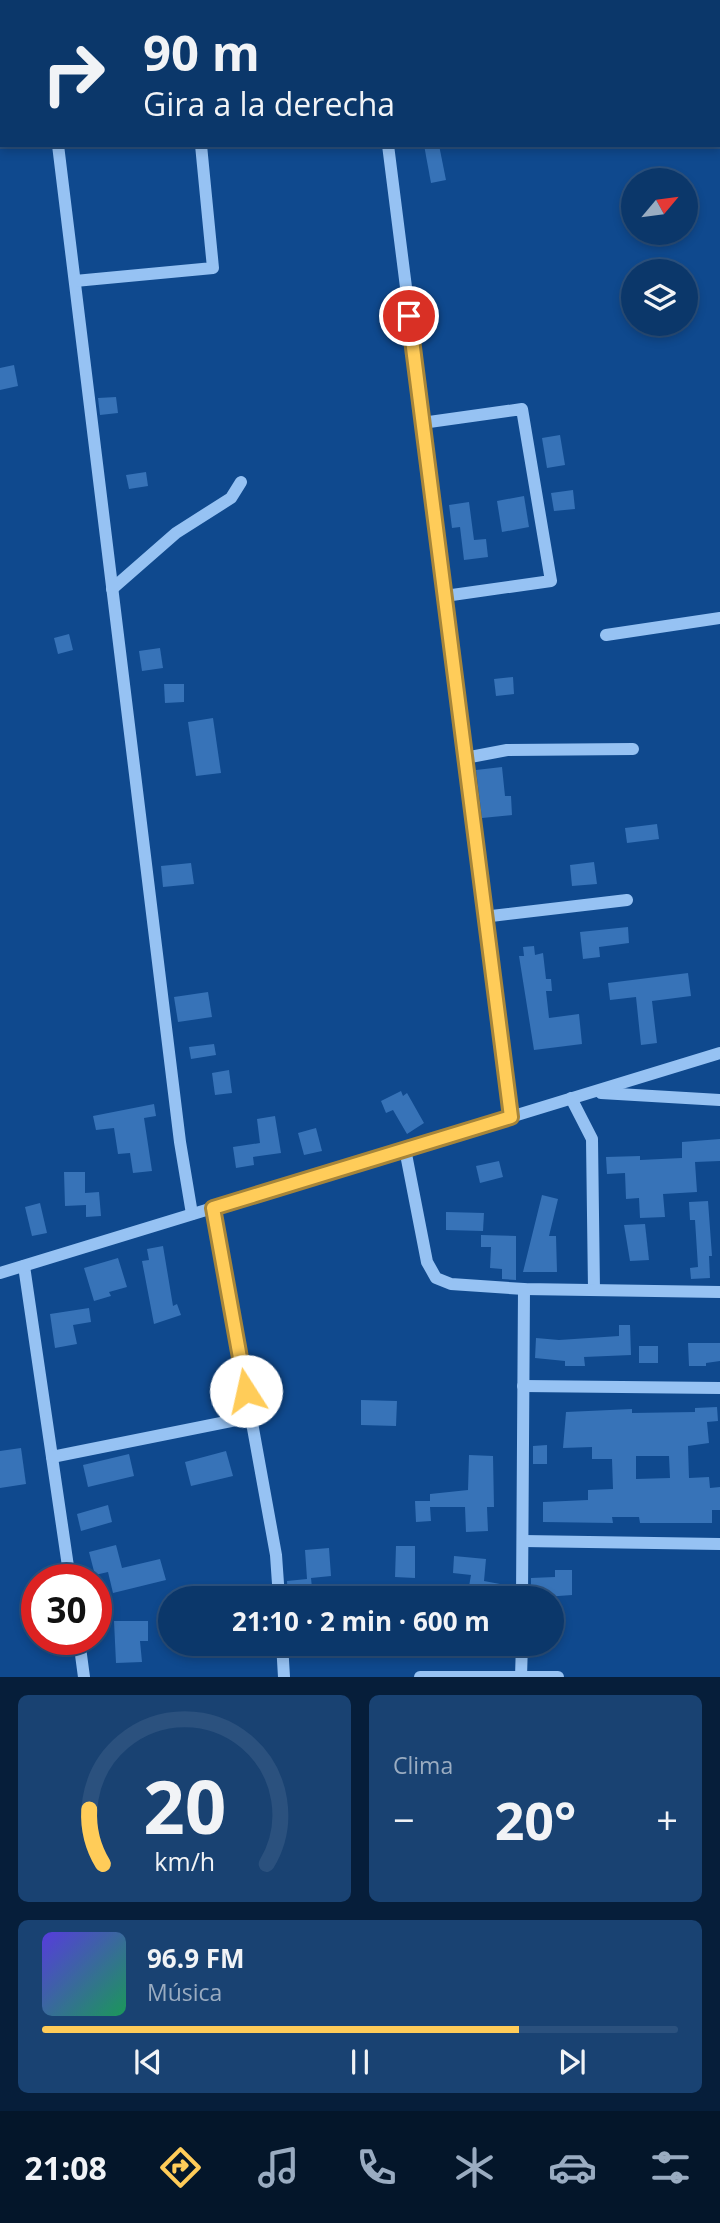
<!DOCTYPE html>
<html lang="es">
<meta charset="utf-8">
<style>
:root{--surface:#0b376a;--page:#194272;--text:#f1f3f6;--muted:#9aacc1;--line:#2b517e;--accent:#ffcc59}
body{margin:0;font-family:"Open Sans",sans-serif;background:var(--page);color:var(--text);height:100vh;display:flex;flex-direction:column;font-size:26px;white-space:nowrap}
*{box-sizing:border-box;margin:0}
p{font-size:23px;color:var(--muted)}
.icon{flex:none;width:38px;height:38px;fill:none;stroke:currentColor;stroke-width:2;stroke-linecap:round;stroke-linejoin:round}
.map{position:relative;height:1677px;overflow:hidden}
.panel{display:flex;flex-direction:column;gap:18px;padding:18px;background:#061e3a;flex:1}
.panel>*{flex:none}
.top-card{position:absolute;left:0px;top:0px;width:721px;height:147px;box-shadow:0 4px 10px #0003,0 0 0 2px var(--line);background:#0b376a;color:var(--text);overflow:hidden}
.needle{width:46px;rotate:61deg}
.fabs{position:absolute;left:621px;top:168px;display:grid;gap:14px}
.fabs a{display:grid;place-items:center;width:77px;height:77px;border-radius:50%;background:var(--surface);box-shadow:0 4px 10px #0003,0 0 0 2px var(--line);font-size:35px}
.speed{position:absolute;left:21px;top:1564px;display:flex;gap:14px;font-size:35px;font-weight:700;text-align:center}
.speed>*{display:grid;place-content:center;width:91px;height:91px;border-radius:50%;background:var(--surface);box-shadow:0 4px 10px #0003,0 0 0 2px var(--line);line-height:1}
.speed .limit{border:10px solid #d22;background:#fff;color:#111}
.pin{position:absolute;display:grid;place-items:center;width:60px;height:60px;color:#fff;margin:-30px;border:4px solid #fff;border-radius:50%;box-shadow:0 2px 7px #0007}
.me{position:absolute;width:77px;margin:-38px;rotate:350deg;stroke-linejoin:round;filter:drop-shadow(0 0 5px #0008)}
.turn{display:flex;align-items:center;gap:24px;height:147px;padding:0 28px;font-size:32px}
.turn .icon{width:91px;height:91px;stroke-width:2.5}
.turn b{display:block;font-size:49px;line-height:60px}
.big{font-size:52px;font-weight:700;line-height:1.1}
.panel .tile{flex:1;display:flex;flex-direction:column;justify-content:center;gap:10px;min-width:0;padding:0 24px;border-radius:10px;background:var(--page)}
.panel .dial{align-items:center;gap:0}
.dial svg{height:182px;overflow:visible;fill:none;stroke:var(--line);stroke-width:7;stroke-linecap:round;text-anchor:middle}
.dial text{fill:var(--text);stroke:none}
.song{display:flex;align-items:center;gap:21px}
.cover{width:84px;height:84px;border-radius:10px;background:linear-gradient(135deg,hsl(250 70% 55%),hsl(150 70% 35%))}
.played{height:7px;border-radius:4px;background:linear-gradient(90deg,var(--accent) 75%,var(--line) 75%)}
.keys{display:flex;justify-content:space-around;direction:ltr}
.heat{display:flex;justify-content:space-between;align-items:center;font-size:38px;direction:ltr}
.panel .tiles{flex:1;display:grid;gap:18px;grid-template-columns:1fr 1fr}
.tile:last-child{grid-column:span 2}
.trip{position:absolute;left:158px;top:1586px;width:406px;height:70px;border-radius:35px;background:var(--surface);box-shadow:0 4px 10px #0003,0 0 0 2px var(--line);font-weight:700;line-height:70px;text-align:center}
.tabs{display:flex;height:112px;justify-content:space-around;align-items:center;background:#04162a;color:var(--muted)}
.tabs .icon{width:49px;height:49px}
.tabs .on{color:var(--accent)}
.tabs b{font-size:32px;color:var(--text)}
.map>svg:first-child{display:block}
.building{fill:#3773b8;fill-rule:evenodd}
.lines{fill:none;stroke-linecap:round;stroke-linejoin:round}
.minor{stroke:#96c2f3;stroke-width:12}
.route-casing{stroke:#a6853a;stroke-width:18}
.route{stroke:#ffcc59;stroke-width:12}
</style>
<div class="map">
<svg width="720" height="1677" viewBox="0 0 720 1677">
<rect width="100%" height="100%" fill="#0f498e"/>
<g class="building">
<polygon points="424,145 439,145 446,180 431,183"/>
<polygon points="14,365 18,386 0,390 0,368"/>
<polygon points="116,397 118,413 100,415 98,398"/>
<polygon points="560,435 565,465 547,468 542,438"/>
<polygon points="146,472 148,486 129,489 126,475"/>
<polygon points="573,490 575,509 554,511 551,493"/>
<polygon points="524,496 529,527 502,532 497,501"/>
<polygon points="469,502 474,540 486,539 488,557 464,560 460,527 452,528 449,505"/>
<polygon points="69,634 73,650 58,654 54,638"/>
<polygon points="160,648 163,668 142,671 139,651"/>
<polygon points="513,677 514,694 496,696 494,679"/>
<polygon points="164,684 184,684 184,702 165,703"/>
<polygon points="213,718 221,773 196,776 188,722"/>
<polygon points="502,767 505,796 511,796 512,815 482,818 476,770"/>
<polygon points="657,824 659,839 627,843 625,828"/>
<polygon points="594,862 597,884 572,886 570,865"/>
<polygon points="191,863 194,884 163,887 161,866"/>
<polygon points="628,927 629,943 599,947 600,957 583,959 580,932"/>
<polygon points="534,946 535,955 543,953 546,979 551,979 552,991 546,991 549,1018 579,1014 582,1044 534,1050 519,956 524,956 523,947"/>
<polygon points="688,973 691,996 652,1001 657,1043 641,1045 636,997 610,1000 608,983"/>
<polygon points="208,992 212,1017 178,1022 174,997"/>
<polygon points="214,1044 216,1055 191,1059 189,1047"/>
<polygon points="229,1070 232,1093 215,1095 212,1073"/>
<polygon points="401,1091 403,1096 407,1093 424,1123 407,1134 393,1110 386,1113 381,1101"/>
<polygon points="154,1104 156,1116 144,1118 152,1171 133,1173 130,1153 118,1154 114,1128 96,1130 93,1116"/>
<polygon points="275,1116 281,1153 253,1157 254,1165 236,1168 233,1147 260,1143 257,1119"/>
<polygon points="316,1128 322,1151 304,1155 298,1133"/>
<polygon points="720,1139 720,1161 695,1162 697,1192 663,1194 665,1217 640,1218 639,1198 626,1199 625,1173 607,1174 606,1157 640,1156 640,1160 682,1158 682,1142"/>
<polygon points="499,1161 503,1177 480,1183 476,1166"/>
<polygon points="64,1172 85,1172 85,1193 99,1192 101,1216 86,1217 86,1205 65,1206"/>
<polygon points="542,1195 558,1199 549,1236 556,1236 557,1272 523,1272"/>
<polygon points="708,1201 712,1256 709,1256 710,1278 691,1279 690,1268 698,1267 695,1220 690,1220 689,1202"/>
<polygon points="40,1203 47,1233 32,1236 25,1207"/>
<polygon points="446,1212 484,1213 483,1231 446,1230"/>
<polygon points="645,1224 649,1260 630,1261 624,1225"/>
<polygon points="481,1235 516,1236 516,1280 502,1279 502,1269 490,1268 491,1247 481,1247"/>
<polygon points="163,1246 173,1306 177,1304 181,1315 154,1324 142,1261 149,1260 147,1249"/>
<polygon points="118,1258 127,1287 109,1292 111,1296 94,1301 84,1268"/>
<polygon points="89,1308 91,1322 73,1325 77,1344 55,1348 50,1314"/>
<polygon points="619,1325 630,1325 631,1355 584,1357 585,1366 565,1366 565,1361 535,1358 536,1338 559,1340 619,1336"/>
<polygon points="688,1343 720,1343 720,1361 706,1363 706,1366 689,1366"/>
<rect x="639" y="1346" width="19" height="17"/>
<polygon points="361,1400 397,1401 396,1426 361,1425"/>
<path d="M 717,1407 L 718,1421 L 707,1422 L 709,1443 L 688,1446 L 689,1478 L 709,1477 L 710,1488 L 720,1487 L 720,1510 L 712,1510 L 712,1523 L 640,1523 L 639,1517 L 612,1517 L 613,1523 L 543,1522 L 543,1502 L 588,1500 L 588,1490 L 613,1489 L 612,1459 L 592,1459 L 592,1447 L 563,1448 L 566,1412 L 632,1409 L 632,1413 L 695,1412 L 695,1408 ZM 636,1456 L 669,1456 L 670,1478 L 636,1479 Z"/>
<polygon points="547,1445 547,1464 533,1464 533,1446"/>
<polygon points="21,1448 26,1484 0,1488 0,1451"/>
<polygon points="226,1451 233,1476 191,1486 185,1462"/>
<polygon points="129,1454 134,1476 88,1487 83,1465"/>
<polygon points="469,1455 493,1456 494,1507 487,1507 488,1531 466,1532 465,1507 430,1507 431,1521 416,1522 415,1501 430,1501 430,1494 468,1490"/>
<polygon points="108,1505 112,1522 81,1531 77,1514"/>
<polygon points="116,1545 122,1568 160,1559 166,1580 113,1593 108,1572 95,1575 89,1552"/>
<polygon points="396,1546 415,1546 415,1578 395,1577"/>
<polygon points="329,1548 331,1576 311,1578 313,1598 288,1598 287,1581 307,1579 305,1550"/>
<polygon points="454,1556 486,1559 484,1581 500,1584 497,1598 467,1598 471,1575 453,1573"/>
<polygon points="555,1570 572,1570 572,1595 531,1598 531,1578 555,1577"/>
<polygon points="114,1621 148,1621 148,1641 140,1641 142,1662 116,1663"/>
</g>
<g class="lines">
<g class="minor">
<polyline points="41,0 41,2"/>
<polyline points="186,0 187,2"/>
<polyline points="371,0 371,2"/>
<polyline points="58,145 180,1142 192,1214"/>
<polyline points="388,145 511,1117"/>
<polyline points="75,281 213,268 201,145"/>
<polyline points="422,423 522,409 551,581 445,596"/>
<polyline points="112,589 176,533 231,498 241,482"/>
<polyline points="606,635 720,618"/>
<polyline points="465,758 507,750 633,749"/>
<polyline points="483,917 627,900"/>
<polyline points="601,1093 720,1100"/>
<polyline points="571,1098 592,1139 594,1290"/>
<polyline points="405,1149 427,1262 436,1278 451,1284 524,1289 720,1292"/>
<polyline points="213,1208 276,1555 279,1598"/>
<polyline points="24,1266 70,1580"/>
<polyline points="0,1273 720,1053"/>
<polyline points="523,1386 720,1388"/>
<polyline points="52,1457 251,1417"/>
<polyline points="523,1541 720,1544"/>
<polyline points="522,1598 524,1289"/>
<polyline points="79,1640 84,1677"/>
<polyline points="282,1643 284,1677"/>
<polyline points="420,1677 558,1677"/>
<polyline points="521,1677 522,1643"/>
</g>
</g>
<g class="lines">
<g class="route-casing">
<polyline id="route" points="246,1391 213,1208 511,1117 409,316"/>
</g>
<use href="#route" class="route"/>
</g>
</svg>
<div class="fabs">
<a><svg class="needle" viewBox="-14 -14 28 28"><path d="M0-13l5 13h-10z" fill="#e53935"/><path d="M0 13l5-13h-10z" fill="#9aacc1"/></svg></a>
<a><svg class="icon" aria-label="layers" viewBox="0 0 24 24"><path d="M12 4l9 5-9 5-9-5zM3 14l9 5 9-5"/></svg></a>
</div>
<div class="speed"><div class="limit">30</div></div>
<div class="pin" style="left:409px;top:316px;background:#d93025"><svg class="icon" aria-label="arrive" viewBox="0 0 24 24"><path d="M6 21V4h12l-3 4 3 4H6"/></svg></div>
<svg class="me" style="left:246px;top:1391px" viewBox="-20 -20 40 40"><circle r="19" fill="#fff"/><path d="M0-13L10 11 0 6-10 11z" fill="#ffcc59"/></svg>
<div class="trip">21:10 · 2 min · 600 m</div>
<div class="top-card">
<div class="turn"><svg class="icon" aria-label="right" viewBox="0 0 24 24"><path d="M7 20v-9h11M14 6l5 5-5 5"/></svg><div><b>90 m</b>Gira a la derecha</div></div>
</div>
</div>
<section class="panel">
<div class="tiles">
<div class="tile dial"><svg viewBox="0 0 100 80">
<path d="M14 69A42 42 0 1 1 86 69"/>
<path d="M14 69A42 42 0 0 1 8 45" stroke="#ffcc59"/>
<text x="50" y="56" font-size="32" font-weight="700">20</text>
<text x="50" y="72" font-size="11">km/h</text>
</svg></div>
<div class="tile"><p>Clima</p>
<div class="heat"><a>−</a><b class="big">20°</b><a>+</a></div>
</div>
<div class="tile">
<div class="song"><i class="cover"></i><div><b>96.9 FM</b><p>Música</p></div></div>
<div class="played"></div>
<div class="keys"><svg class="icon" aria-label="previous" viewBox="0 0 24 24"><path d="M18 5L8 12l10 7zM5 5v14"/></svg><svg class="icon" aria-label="pause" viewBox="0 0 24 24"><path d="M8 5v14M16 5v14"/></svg><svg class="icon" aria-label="next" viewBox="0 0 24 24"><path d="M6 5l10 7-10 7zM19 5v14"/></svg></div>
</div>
</div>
</section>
<nav class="tabs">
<b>21:08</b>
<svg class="icon on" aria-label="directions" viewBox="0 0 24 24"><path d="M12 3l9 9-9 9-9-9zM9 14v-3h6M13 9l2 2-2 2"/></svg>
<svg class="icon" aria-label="music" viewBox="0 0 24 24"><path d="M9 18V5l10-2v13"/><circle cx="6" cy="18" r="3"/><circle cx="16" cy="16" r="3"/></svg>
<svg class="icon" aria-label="phone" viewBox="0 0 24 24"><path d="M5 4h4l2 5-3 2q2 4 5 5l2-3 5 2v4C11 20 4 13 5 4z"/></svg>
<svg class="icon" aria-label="climate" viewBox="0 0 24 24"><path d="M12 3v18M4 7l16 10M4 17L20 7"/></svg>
<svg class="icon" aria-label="car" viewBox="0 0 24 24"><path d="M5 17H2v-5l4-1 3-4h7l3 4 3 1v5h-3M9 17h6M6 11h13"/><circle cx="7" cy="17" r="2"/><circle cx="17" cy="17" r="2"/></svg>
<svg class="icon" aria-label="filters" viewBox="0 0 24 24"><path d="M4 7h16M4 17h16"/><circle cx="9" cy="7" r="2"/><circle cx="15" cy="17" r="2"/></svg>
</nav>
